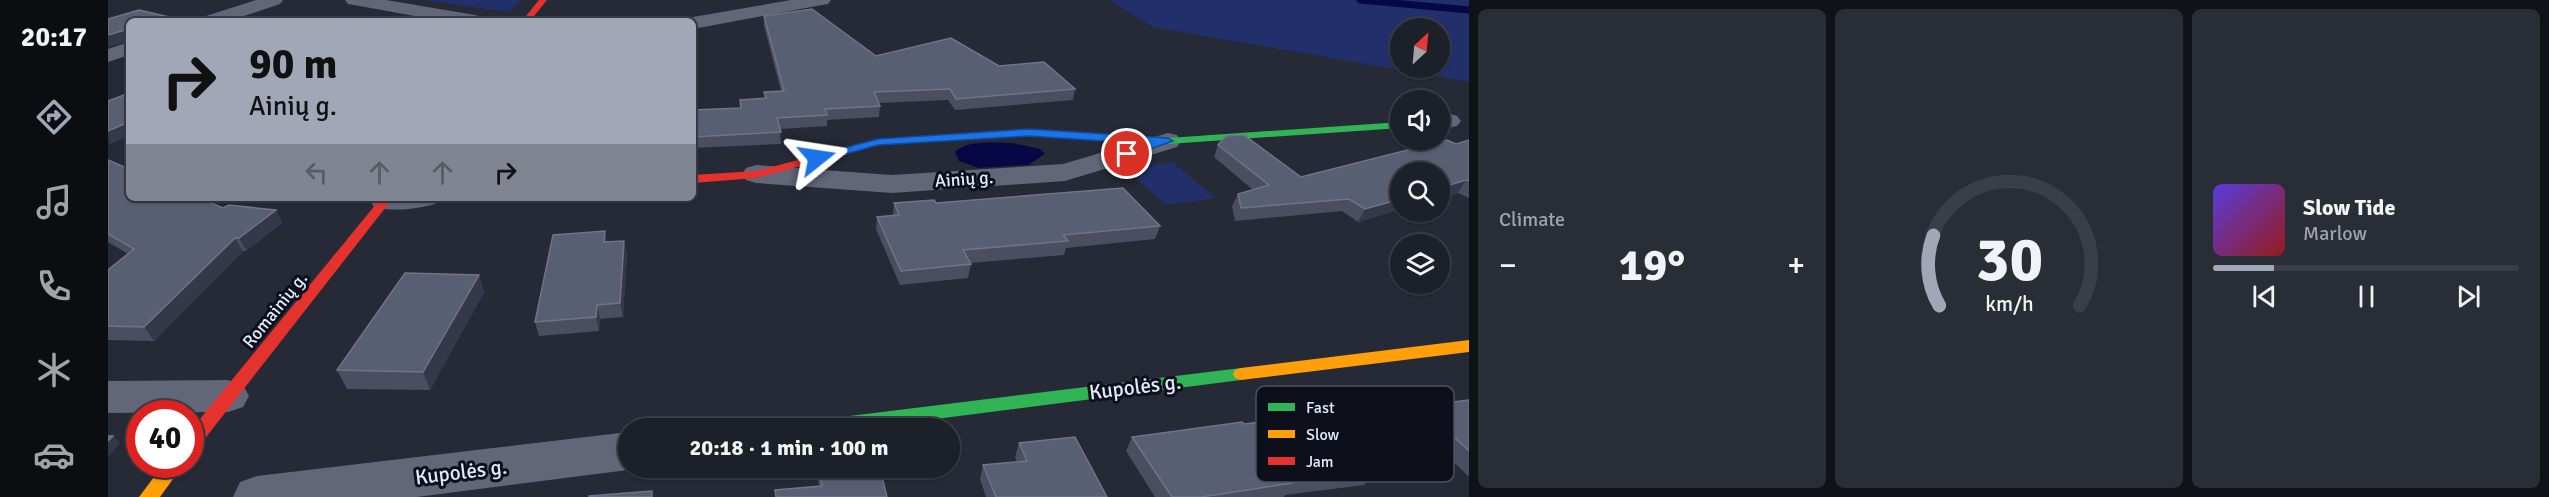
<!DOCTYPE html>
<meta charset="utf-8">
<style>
:root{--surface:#1c2029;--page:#292d35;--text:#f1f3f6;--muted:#a0a3a8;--line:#3a3e46;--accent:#a1a7b6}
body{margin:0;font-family:Signika,sans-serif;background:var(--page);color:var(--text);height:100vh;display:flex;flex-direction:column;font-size:22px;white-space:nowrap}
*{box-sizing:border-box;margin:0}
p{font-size:20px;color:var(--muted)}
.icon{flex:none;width:33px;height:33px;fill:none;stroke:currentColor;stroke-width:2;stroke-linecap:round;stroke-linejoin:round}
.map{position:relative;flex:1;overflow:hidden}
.side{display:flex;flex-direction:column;gap:9px;padding:9px;background:#0f1217;width:1080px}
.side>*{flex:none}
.banner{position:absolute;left:18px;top:18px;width:570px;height:183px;border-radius:9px;box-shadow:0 2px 4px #0004,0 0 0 2px var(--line);background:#a1a7b6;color:#111;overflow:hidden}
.needle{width:39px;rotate:26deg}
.buttons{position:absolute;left:1282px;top:18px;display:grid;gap:12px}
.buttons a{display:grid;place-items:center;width:60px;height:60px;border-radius:50%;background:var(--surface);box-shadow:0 2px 4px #0004,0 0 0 2px var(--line);font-size:30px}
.speed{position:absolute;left:18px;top:400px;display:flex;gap:12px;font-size:30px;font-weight:700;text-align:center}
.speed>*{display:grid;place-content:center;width:78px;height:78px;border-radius:50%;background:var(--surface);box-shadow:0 2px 4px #0004,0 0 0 2px var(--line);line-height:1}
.speed .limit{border:9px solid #d22;background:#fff;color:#111}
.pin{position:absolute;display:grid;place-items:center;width:51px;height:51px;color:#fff;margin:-26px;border:3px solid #fff;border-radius:50%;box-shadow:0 2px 6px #0007}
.me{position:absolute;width:66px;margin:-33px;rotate:75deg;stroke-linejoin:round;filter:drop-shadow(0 0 4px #0008)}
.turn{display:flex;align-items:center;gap:21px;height:126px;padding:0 24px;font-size:27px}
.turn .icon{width:78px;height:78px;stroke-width:2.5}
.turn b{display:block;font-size:42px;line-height:51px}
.lanes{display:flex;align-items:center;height:57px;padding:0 24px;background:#0003;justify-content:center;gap:30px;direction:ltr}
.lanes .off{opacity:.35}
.big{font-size:45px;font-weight:800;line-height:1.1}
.side .tile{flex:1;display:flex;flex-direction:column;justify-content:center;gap:9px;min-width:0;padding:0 21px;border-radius:9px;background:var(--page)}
.side .dial{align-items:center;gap:0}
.dial svg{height:156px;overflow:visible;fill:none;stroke:var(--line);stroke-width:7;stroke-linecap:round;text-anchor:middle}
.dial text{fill:var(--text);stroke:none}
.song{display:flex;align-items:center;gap:18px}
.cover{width:72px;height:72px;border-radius:9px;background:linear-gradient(135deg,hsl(250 70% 55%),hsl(0 70% 35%))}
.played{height:6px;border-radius:3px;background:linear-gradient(90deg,var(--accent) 20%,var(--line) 20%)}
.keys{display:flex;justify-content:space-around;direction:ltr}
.heat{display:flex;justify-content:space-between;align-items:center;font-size:33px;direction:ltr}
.side .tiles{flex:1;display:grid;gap:9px;grid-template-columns:repeat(3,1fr)}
.trip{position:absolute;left:510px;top:418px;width:342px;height:60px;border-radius:30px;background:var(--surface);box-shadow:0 2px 4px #0004,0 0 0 2px var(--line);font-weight:800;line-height:60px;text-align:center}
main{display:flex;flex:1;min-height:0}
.tabs{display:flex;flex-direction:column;width:108px;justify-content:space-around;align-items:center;background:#0b0d10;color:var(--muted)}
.tabs .icon{width:42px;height:42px}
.tabs .on{color:var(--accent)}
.tabs b{font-size:27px;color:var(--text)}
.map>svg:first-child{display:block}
.green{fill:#21306a;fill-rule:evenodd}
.water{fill:#080746}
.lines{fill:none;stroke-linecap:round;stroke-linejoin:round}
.stream{stroke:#080746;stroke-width:7}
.street{fill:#616678;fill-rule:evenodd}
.fast{fill:#30b455;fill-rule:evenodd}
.slow{fill:#ff9f0a;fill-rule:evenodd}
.jam{fill:#e5322d;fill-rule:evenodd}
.wall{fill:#494e61}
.shaded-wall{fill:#34384a}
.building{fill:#595f72;stroke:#6f7487;stroke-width:1.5}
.route{fill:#1a73e8;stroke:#114b97;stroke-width:1.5}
.labels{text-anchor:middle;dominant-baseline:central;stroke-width:6;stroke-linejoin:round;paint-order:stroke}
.street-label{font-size:18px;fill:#e3eafa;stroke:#0d101b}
.near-street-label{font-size:21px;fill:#e3eafa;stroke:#0d101b}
.key{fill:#0d101b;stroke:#4d515e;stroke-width:1.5}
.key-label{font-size:16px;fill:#e3eafa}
</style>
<main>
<nav class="tabs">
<b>20:17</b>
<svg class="icon on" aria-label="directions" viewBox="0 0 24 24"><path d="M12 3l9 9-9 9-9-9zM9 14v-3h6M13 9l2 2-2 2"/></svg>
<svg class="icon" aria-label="music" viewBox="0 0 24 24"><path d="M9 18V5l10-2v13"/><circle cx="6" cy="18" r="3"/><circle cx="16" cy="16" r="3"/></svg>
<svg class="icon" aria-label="phone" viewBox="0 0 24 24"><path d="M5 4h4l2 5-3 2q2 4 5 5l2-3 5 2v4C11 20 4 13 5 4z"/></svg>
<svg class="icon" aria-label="climate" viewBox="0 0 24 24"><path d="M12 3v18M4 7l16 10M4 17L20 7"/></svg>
<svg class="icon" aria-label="car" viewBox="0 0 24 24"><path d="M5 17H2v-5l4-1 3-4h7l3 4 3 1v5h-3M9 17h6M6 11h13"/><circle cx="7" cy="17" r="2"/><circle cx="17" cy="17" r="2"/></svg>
</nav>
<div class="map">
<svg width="1361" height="497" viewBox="0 0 1361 497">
<rect width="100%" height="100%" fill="#262a37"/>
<g class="green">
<polygon points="315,0 413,0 401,12"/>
<path d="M 1001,0 L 1361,0 L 1361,82 L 1045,27 ZM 1293,28 L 1332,28 L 1332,68 L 1293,68 Z"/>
<polygon points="1064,162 1108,198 1058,205 1017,169"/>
</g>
<path class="water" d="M 905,143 L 932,149 L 937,154 L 920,165 L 871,168 L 851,161 L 847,152 C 859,139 889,143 905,143 Z"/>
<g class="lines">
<polyline class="stream" points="1252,0 1361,10"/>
<g class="street">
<polygon points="148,0 175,0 172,4 121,21 92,21 95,17"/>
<polygon points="237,0 278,0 367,15 374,17 377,21 334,21 246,5 240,4"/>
<polygon points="683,0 723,0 720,4 714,5 585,29 585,21 577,21 585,17"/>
<polygon points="21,42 21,55 0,62 0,49"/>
<polygon points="1340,113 1349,116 1353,121 1349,126 1332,130 1332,114"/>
<polygon points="1060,133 1069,135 1073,141 1069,147 957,181 784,193 648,183 638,180 634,174 638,168 648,165 784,175 955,164"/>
<path d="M 264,198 L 331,198 L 327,204 C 308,209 285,212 266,207 L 262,201 Z"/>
<polygon points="120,380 135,385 141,396 135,407 120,412 0,413 0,381"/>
<polygon points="520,432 520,468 524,468 520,470 309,497 125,497 132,482 149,476"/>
</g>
<g class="fast">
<polygon points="1293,122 1293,128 1060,144 921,135 901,136 896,133 901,130 921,129 1060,138"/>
<polygon points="1133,368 1139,370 1141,374 1139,378 1133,380 749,429 684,429 687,424 693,422"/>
</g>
<g class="slow">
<polygon points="1361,340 1361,352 1133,380 1127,378 1125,374 1127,370 1133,368"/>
<polygon points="55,465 75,465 52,497 31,497"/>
</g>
<g class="jam">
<polygon points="431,0 439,0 422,21 414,21"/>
<polygon points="901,130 905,131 905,135 770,145 648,178 585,183 585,175 648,171 770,139"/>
<polygon points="273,198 285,198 88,450 82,452 82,431"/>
</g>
</g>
<g class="wall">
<polygon points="656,16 768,56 891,66 967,89 965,100 847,110 840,100 770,103 772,106 771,117 719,120 719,126 672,129 673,144 585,148 585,110 632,108 632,100 657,98 656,92 673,91 656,26"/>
<polygon points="1361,140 1361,198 1350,193 1332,198 1332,172 1293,172 1293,209 1250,222 1234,211 1127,221 1124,206 1130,194 1145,190 1106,157 1110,145 1193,177 1348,144"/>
<polygon points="0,160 115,208 168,210 174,223 138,251 135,251 46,341 0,340 0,270 20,254 0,242"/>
<polygon points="786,203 828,203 1052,226 1047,239 958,248 956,255 862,263 863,264 860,278 792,285 768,229 769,217 785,215"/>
<polygon points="499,242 519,254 515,317 492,319 491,331 431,336 427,322"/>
<polygon points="371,275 376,292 322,390 239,389 229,370"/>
<polygon points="1361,400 1361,477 1303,420 1313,406"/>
<polygon points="1136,424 1267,471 1256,485 1177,495 1176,497 1047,497 1018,451 1024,437"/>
<polygon points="911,443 999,497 878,497 872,479 875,465 909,462 907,457"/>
<polygon points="710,468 772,468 779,497 668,497 667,490 711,486 710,480"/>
</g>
<g class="shaded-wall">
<polygon points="17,30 21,41 0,47 0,35"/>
<polygon points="21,122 21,136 2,144 0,140 0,131"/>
<polygon points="1358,180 1350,193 1332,198 1332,188"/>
<polygon points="1293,199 1293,209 1250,222 1257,209"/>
<polygon points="168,210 174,223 138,251 131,238"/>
<polygon points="497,231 499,244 496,242"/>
<polygon points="127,238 135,251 46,341 36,327"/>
<polygon points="516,241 519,254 515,317 512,303"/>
<polygon points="371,275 376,292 322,390 315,372"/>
<polygon points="489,305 492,319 491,331 488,317"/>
<polygon points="5,436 12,443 0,457 0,441"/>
</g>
<g class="building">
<polygon points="704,9 768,56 843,38 891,66 936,62 967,89 848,99 842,89 766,92 772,106 717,109 719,115 669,118 673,132 585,137 585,110 633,108 632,100 658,98 656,92 676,91 656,16"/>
<polygon points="31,10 79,21 21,21 21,44 18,43 17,30 0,35 0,19"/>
<polygon points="21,93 21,122 0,131 0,101"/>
<polygon points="1136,135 1193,177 1339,140 1348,144 1361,140 1361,181 1358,180 1332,188 1332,172 1293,172 1293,199 1257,209 1241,199 1133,208 1130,194 1161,185 1110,145 1118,136"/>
<polygon points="0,160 21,169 21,198 92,198 115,208 121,205 168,210 131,238 127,238 36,327 0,326 0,270 26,249 0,234"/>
<polygon points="1015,188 1052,226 955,235 960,241 855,250 863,264 793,271 769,217 791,215 786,203 826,200 828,203"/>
<polygon points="497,231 496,242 516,241 512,303 489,305 488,317 427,322 445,235"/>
<polygon points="297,273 371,275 315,372 229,370"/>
<polygon points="1361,400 1361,451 1313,406"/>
<polygon points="1216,415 1267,471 1184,481 1185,483 1093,497 1064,497 1024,437 1134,422 1136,424"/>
<polygon points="0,436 5,436 0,441"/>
<polygon points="967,437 999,497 888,497 875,465 919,461 911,443"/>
<polygon points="711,468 772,468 779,497 668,497 667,490 714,486"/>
<polygon points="544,491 544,497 481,497 481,496"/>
</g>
<polygon class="route" points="921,129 1060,138 1065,141 1019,157 1013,154 1015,151 1041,144 921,136 770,145 709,162 703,158 705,156 770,139"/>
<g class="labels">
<g class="street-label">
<text transform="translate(856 179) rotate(-4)">Ainių g.</text>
<text transform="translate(167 310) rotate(-51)">Romainių g.</text>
</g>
<g class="near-street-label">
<text transform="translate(1027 387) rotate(-7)">Kupolės g.</text>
<text transform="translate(353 472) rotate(-7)">Kupolės g.</text>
</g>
</g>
<rect x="1148" y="386" width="198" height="96" rx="9" class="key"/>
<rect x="1160" y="403" width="27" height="8" fill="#30b455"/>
<rect x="1160" y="430" width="27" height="8" fill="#ff9f0a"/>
<rect x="1160" y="457" width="27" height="8" fill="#e5322d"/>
<g class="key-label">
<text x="1198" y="413">Fast</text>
<text x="1198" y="440">Slow</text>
<text x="1198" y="467">Jam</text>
</g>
</svg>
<div class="buttons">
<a><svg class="needle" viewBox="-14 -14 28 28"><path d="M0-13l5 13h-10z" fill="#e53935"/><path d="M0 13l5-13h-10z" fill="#a0a3a8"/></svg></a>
<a><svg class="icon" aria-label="sound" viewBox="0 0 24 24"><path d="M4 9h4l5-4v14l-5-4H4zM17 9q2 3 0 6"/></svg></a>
<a><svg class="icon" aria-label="search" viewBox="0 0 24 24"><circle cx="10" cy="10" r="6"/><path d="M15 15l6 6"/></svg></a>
<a><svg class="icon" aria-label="layers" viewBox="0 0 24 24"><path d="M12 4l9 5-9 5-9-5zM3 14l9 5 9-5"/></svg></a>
</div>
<div class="speed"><div class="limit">40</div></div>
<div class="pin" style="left:1019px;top:154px;background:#d93025"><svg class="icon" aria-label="arrive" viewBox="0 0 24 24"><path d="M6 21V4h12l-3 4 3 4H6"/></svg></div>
<svg class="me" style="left:709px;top:158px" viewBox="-20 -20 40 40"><path d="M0-17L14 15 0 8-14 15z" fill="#1a73e8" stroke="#fff" stroke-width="4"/></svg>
<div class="trip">20:18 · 1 min · 100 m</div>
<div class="banner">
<div class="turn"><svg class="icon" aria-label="right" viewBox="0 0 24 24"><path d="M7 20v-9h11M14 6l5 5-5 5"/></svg><div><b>90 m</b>Ainių g.</div></div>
<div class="lanes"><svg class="icon off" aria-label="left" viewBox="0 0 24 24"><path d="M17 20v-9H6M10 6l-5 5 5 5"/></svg><svg class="icon off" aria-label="ahead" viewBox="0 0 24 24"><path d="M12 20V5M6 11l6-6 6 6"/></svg><svg class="icon off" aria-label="ahead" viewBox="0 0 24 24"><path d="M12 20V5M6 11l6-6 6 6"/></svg><svg class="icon" aria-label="right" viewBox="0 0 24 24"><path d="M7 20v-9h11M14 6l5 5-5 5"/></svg></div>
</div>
</div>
<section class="side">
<div class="tiles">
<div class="tile"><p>Climate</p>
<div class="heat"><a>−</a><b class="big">19°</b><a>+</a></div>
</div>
<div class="tile dial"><svg viewBox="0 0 100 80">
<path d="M14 69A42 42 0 1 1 86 69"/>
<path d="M14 69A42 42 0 0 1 11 33" stroke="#a1a7b6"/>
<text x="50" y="56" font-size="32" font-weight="700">30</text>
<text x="50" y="72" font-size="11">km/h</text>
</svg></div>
<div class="tile">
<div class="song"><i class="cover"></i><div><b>Slow Tide</b><p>Marlow</p></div></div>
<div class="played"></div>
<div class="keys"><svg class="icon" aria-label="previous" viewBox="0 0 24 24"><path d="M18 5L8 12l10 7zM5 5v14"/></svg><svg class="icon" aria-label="pause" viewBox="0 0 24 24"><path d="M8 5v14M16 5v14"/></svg><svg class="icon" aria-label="next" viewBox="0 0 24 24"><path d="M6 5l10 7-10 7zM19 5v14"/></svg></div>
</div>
</div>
</section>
</main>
